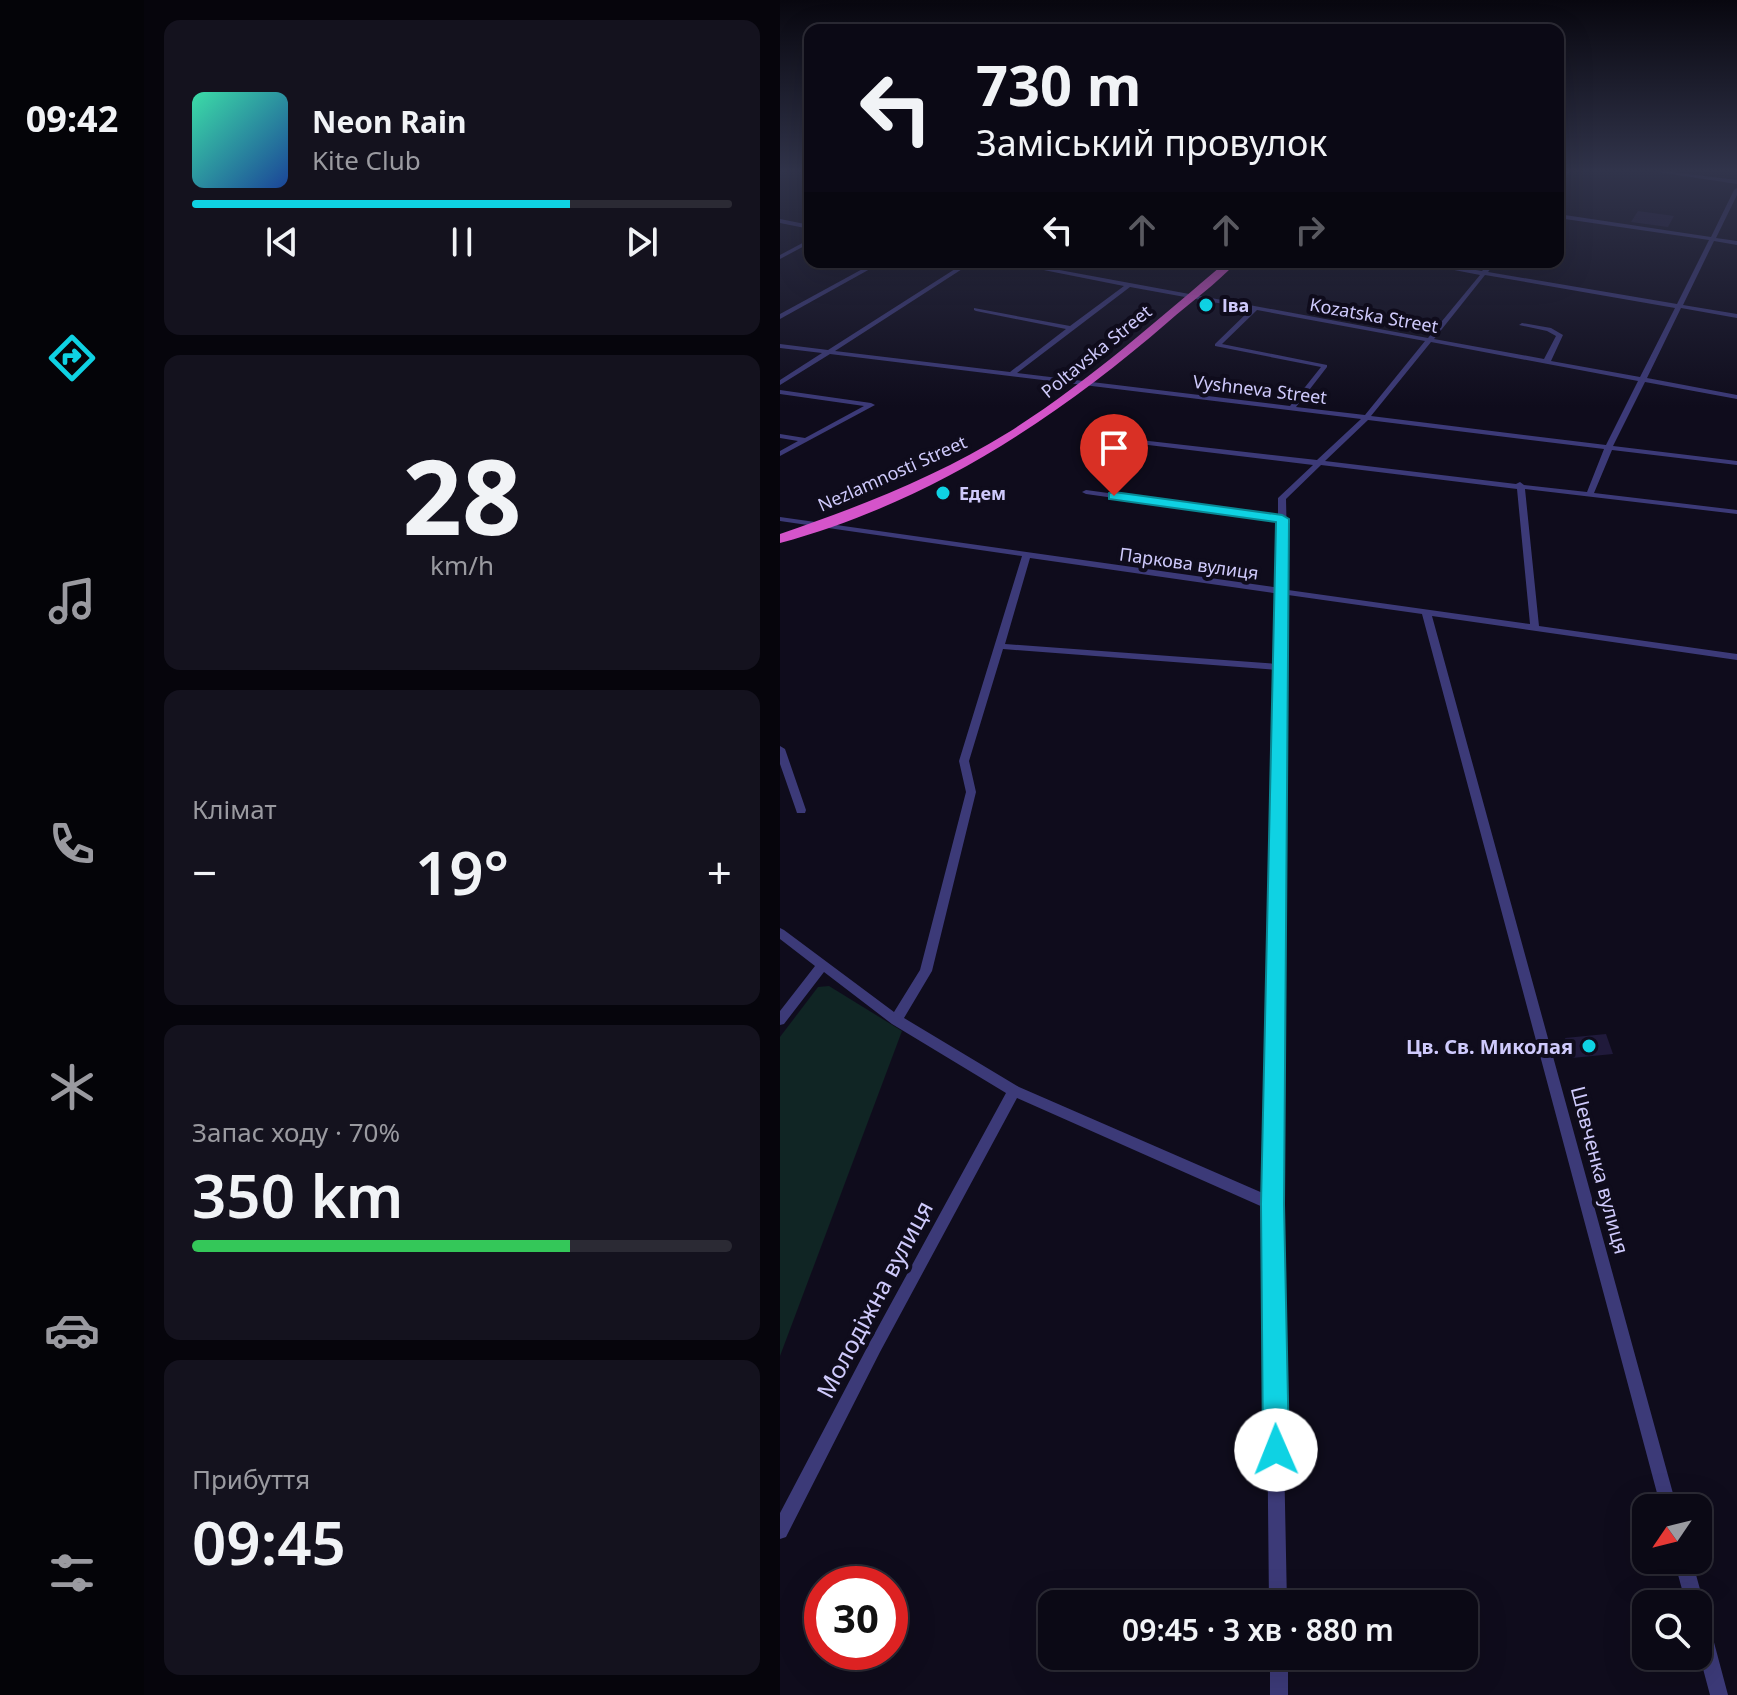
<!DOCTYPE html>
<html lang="uk">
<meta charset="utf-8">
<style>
:root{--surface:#0b0915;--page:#14121e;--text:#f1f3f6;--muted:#9a9aa0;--line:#2b2a34;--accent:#0fd2e3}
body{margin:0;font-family:"Noto Sans",sans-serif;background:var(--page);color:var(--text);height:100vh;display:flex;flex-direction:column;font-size:30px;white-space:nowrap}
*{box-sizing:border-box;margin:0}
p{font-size:26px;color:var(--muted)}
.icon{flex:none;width:44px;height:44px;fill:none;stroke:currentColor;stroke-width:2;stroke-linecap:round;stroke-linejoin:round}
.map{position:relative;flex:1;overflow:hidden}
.details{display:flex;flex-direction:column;gap:20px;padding:20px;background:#06050c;width:636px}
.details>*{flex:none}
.hud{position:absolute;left:24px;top:24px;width:760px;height:244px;border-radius:16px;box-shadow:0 8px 32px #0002,0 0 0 2px var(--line);background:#0b0915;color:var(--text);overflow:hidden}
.needle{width:52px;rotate:235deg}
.fabs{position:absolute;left:852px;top:1494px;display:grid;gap:16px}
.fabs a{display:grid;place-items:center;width:80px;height:80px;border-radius:16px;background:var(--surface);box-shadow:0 8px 32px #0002,0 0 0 2px var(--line);font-size:40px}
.speed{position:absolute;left:24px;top:1566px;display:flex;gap:16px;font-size:40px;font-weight:700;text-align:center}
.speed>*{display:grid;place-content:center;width:104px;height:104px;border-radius:50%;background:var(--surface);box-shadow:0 8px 32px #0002,0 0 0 2px var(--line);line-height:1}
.speed .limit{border:12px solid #d22;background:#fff;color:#111}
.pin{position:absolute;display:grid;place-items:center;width:68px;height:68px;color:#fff;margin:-82px -34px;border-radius:50% 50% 50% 0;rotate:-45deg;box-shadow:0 0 8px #0007}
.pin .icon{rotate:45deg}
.me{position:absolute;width:88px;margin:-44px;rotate:359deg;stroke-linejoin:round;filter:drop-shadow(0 0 6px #0008)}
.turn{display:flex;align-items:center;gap:28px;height:168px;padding:0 40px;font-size:36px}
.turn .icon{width:104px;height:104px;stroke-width:2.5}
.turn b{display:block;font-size:56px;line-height:68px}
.lanes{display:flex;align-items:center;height:76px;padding:0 40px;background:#0003;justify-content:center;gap:40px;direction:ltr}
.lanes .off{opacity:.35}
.big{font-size:60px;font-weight:600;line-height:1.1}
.details .widget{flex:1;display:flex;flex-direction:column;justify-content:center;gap:12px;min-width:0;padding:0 28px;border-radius:16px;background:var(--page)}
.details .dial{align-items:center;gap:0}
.dial b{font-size:104px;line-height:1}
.song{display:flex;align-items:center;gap:24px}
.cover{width:96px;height:96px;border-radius:12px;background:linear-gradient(135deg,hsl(160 70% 55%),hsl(220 70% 35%))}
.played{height:8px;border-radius:4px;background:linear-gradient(90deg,var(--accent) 70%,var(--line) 70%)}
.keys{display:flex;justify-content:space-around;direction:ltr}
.heat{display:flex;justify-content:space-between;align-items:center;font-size:44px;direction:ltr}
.charge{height:12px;border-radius:6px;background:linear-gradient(90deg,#34c759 70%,var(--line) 0)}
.trip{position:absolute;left:258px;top:1590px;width:440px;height:80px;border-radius:16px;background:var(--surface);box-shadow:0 8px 32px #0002,0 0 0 2px var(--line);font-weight:600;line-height:80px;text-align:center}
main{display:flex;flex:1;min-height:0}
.menu{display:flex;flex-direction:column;width:144px;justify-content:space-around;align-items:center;background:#040408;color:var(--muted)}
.menu .icon{width:56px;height:56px}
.menu .current{color:var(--accent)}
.menu b{font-size:36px;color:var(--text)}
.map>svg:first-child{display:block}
.green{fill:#102524}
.building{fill:#201a3b}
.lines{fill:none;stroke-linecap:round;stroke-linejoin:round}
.minor{fill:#3c3a78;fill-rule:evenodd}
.trunk{fill:#d554ca;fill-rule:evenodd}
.route{fill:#0fd2e3;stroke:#0a8894;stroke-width:2}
.poi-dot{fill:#0fd2e3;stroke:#0f0c1c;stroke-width:3}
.labels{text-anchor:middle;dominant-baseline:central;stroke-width:8;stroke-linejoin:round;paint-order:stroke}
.far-poi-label{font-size:18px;font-weight:bold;fill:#cfcafc;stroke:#0f0c1c;text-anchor:start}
.far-street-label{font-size:18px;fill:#cfcafc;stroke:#0f0c1c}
.poi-label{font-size:20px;font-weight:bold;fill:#cfcafc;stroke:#0f0c1c;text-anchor:end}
.street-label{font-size:20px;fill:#cfcafc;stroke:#0f0c1c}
.near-street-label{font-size:24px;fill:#cfcafc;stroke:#0f0c1c}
</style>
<main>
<nav class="menu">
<b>09:42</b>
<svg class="icon current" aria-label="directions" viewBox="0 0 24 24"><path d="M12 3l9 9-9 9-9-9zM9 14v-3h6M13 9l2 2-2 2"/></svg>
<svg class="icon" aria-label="music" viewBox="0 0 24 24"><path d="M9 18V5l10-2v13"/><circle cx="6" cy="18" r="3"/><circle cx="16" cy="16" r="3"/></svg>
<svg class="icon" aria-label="phone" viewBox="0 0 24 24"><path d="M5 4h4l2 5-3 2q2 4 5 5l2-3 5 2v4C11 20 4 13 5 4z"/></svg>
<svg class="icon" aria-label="climate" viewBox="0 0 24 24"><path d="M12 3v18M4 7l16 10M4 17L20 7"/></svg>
<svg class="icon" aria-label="car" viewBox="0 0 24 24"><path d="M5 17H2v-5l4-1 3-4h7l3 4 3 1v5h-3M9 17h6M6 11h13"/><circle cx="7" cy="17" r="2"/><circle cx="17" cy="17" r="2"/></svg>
<svg class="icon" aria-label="filters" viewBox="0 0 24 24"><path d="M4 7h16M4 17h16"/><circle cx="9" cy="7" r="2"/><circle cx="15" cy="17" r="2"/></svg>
</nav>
<section class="details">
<div class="widget">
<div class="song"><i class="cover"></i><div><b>Neon Rain</b><p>Kite Club</p></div></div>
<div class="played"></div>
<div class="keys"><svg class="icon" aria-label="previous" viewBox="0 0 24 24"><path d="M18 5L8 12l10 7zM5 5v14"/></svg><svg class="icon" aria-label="pause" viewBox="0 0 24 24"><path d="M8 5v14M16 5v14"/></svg><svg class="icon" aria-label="next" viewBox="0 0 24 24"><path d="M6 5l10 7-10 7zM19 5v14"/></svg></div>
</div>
<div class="widget dial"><b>28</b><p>km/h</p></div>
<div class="widget"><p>Клімат</p>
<div class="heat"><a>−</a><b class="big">19°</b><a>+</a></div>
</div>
<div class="widget"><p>Запас ходу · 70%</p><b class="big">350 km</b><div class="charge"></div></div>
<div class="widget"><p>Прибуття</p><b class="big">09:45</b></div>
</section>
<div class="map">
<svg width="957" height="1695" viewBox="0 0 957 1695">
<rect width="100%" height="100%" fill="#0f0c1c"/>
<polygon class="green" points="49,986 122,1031 0,1356 0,1037 38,987"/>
<g class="building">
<polygon points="858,211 894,216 888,227 851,222"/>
<polygon points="826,1034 833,1054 792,1058 785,1038"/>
</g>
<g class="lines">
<g class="minor">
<polygon points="787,170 792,170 778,184 778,179"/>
<polygon points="864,170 875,170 957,180 957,184"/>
<path d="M 957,188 L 957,195 L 936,238 L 957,241 L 957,245 L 934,241 L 903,305 L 957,314 L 957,318 L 901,308 L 867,378 L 957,395 L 957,399 L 865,382 L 833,446 L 957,461 L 957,465 L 832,450 L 814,493 L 957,510 L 957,514 L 745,489 L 759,626 L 957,654 L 957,660 L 652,616 L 897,1508 L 881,1508 L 642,614 L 508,595 L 499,1204 L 507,1604 L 489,1604 L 485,1208 L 237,1098 L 100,1352 L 6,1537 L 0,1539 L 0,1513 L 90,1342 L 226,1093 L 112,1024 L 44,972 L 4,1024 L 0,1025 L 0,1011 L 35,966 L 0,939 L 0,928 L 4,930 L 114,1012 L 140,970 L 186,792 L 179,761 L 242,556 L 0,521 L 0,517 L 500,588 L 498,521 L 306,494 L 302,492 L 306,490 L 498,516 L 498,498 L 533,465 L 360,444 L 356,442 L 360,440 L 537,460 L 581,419 L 50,354 L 0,385 L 0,380 L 42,353 L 0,348 L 0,344 L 48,350 L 186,262 L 193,262 L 55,351 L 230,372 L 286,329 L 196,311 L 194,310 L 194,308 L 290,326 L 344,286 L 223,262 L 236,262 L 648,338 L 700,275 L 633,262 L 647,262 L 702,271 L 710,262 L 716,262 L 708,272 L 897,304 L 929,240 L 778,218 L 778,214 L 931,237 L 954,190 ZM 705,275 L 895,308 L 860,377 L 771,361 L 783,335 L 771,328 L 742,323 L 739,325 L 767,331 L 776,336 L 764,359 L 654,339 ZM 350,287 L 471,309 L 435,344 L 435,346 L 541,367 L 510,406 L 237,373 ZM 477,310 L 645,341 L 585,415 L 516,407 L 547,367 L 547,365 L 442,344 ZM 651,342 L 858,381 L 826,445 L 591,416 ZM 588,420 L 824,449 L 807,492 L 744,485 L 740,482 L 736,484 L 545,461 ZM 541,465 L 737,489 L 750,624 L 508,590 L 506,499 ZM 250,558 L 500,594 L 498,664 L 225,644 ZM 223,649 L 498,670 L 485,1194 L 239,1087 L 124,1018 L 152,971 L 196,792 L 189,761 Z"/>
<polygon points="0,219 30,225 30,229 0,223"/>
<polygon points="30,239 30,243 0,259 0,255"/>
<polygon points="88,266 91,268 90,269 0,319 0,314"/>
<polygon points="0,390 91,403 95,405 0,456 0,451 18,441 0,438 0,434 25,438 84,406 0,394"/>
<polygon points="0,746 5,749 26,810 25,813 17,813 16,810 0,764"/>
<polygon points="894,1560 912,1560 924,1604 922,1609 924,1610 927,1616 948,1695 930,1695 918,1650 918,1604 906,1604"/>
<rect x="490" y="1656" width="18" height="39"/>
</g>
<path class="trunk" d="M 446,262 L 457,262 C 436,284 411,302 388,322 C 275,420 146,504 0,543 L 0,534 C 79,507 158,476 229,432 C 307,383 376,321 446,262 Z"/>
</g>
<linearGradient id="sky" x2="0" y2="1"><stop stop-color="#08070f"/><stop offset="0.42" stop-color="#31344b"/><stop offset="1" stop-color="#31344b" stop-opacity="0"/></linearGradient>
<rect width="957" height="407" fill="url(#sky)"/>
<polygon class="route" points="334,492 502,515 509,519 504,1204 509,1450 506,1460 496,1464 486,1460 483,1450 481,1204 496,522 329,499 329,493"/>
<g class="poi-dot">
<circle cx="426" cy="305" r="8"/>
<circle cx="163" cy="493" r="8"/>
<circle cx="809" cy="1046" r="8"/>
</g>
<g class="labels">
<g class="far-poi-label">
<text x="442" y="305">Іва</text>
<text x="179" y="493">Едем</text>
</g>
<g class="far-street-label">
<text transform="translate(594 315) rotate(10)">Kozatska Street</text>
<text transform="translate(316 351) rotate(-39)">Poltavska Street</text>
<text transform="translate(480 389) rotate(7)">Vyshneva Street</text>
<text transform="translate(112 473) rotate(-24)">Nezlamnosti Street</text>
<text transform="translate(409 563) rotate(8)">Паркова вулиця</text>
</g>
<g class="poi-label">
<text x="793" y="1046">Цв. Св. Миколая</text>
</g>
<g class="street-label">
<text transform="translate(820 1170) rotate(75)">Шевченка вулиця</text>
</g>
<g class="near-street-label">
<text transform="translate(94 1299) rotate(-62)">Молодіжна вулиця</text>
</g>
</g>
</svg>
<div class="fabs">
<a><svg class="needle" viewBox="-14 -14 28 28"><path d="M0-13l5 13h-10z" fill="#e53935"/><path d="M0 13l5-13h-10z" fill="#9a9aa0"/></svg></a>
<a><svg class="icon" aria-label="search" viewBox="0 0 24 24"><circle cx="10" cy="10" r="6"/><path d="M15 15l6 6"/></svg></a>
</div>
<div class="speed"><div class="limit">30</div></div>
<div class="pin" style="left:334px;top:496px;background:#d93025"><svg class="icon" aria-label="arrive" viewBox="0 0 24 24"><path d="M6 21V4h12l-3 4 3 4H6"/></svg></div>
<svg class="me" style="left:496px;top:1450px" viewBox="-20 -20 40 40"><circle r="19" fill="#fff"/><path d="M0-13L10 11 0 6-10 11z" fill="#0fd2e3"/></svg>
<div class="trip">09:45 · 3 хв · 880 m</div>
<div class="hud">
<div class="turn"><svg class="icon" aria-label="left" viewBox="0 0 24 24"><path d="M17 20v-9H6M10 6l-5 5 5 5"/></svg><div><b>730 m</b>Заміський провулок</div></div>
<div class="lanes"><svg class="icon" aria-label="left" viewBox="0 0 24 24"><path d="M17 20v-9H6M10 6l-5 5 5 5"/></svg><svg class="icon off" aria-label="ahead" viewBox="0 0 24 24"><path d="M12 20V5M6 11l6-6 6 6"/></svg><svg class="icon off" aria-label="ahead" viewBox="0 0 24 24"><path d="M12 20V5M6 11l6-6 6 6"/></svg><svg class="icon off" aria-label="right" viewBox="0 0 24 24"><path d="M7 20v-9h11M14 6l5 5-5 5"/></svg></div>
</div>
</div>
</main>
